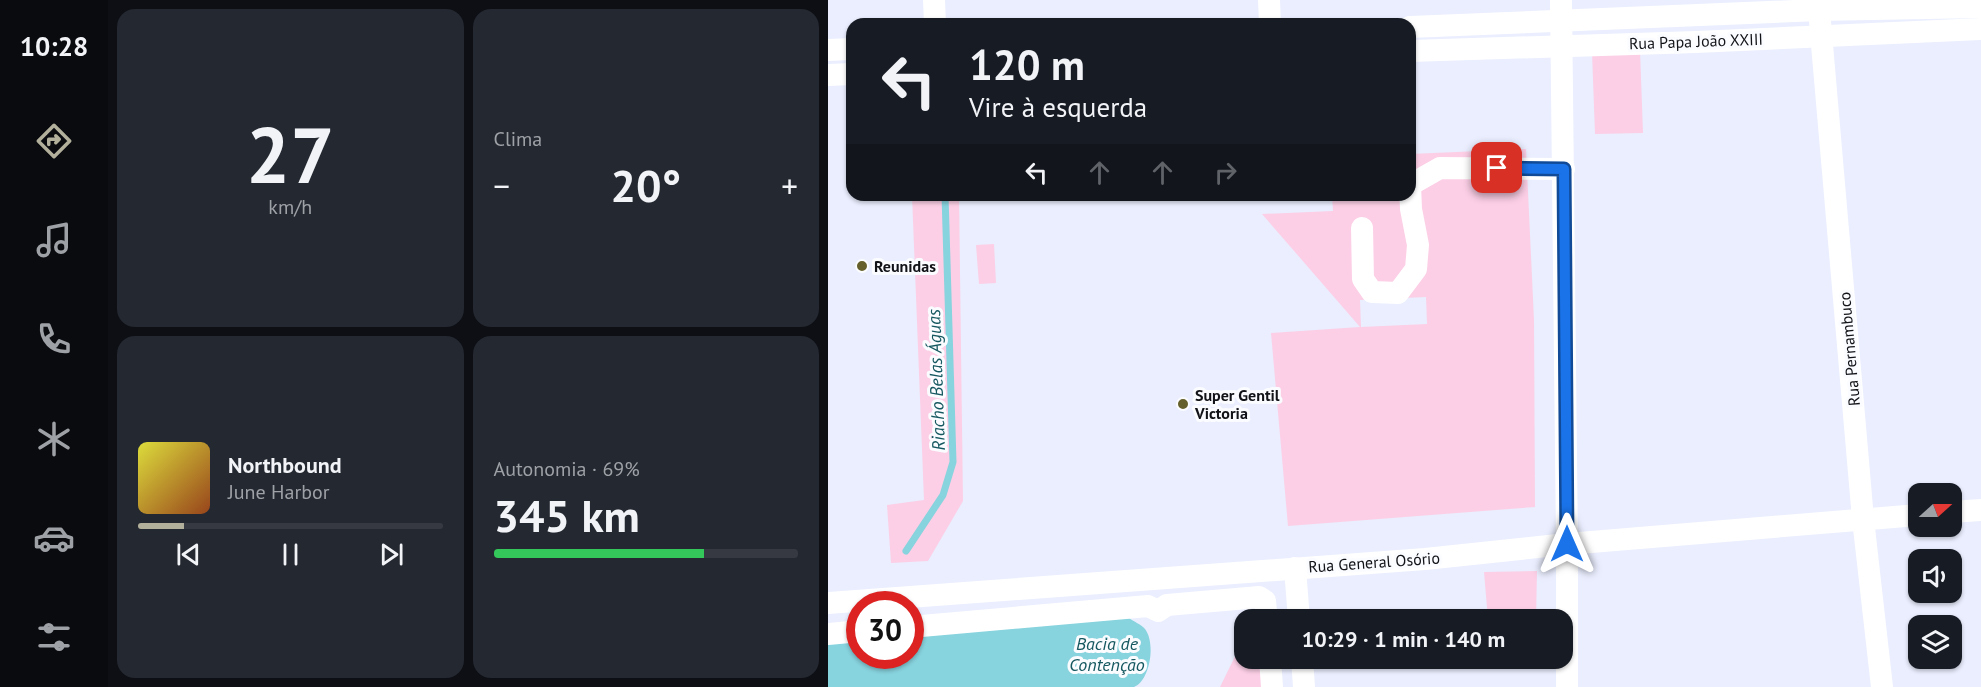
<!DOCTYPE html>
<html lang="pt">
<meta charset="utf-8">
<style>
:root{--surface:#171b24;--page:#242831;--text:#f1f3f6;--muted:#9ea1a6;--line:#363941;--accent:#b2b09b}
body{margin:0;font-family:"PT Sans",sans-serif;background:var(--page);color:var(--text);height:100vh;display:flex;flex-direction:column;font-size:22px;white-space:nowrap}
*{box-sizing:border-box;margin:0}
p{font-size:20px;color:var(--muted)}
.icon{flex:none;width:33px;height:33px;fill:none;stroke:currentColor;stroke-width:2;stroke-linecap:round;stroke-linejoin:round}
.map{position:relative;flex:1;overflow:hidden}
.drawer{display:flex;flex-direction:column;gap:9px;padding:9px;background:#0d0f14;width:720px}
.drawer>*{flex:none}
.top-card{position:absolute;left:18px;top:18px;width:570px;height:183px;border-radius:18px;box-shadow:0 2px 4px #0004;background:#171b24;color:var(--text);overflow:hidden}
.needle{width:39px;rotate:69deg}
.fabs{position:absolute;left:1080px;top:483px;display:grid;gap:12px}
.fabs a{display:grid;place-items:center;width:54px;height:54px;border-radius:12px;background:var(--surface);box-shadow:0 2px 4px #0004;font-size:30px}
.speed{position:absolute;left:18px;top:591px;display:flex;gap:12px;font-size:30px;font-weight:700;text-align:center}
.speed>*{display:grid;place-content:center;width:78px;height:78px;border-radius:50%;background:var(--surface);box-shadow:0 2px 4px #0004;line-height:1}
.speed .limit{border:9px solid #d22;background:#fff;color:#111}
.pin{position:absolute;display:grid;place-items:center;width:51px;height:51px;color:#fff;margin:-26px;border-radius:12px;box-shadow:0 3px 9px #0006}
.me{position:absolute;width:66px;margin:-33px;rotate:0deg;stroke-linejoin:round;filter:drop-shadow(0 0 4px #0008)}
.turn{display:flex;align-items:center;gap:21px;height:126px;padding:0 24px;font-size:27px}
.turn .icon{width:78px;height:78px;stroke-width:2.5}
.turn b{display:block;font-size:42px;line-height:51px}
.lanes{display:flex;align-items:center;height:57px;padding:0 24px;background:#0003;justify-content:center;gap:30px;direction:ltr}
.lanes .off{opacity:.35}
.big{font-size:45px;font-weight:600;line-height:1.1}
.drawer .tile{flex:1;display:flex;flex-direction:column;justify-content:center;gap:9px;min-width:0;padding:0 21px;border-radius:18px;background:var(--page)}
.drawer .dial{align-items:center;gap:0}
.dial b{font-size:78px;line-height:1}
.song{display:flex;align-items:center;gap:18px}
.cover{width:72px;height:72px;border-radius:9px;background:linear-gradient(135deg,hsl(60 70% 55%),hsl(20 70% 35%))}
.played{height:6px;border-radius:3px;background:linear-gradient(90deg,var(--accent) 15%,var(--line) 15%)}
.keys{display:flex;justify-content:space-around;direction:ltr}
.heat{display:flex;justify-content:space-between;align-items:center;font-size:33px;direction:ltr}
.charge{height:9px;border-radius:4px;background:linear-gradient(90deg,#34c759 69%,var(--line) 0)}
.drawer .tiles{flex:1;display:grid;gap:9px;grid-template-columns:repeat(2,1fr)}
.trip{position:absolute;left:406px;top:609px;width:339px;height:60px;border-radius:18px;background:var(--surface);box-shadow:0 2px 4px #0004;font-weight:600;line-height:60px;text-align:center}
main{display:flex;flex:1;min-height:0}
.tabs{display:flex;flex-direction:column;width:108px;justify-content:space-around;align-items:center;background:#090b0e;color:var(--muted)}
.tabs .icon{width:42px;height:42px}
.tabs .active{color:var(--accent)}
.tabs b{font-size:27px;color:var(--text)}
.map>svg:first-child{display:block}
.green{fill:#fccfe6;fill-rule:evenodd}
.water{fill:#87d3de}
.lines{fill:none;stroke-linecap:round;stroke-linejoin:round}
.stream{stroke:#87d3de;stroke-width:7}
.minor{stroke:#fff;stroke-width:22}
.route-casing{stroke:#114b97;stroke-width:15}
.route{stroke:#1a73e8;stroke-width:10}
.poi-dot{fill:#645f2b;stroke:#fbfcff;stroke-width:2}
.labels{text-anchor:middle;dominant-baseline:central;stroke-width:6;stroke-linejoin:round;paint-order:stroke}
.street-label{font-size:16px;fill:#121318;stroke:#fbfcff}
.poi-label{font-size:16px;font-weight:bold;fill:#121318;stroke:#fbfcff;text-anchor:start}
.water-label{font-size:18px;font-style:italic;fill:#165860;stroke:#fbfcff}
</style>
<main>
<nav class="tabs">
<b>10:28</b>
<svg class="icon active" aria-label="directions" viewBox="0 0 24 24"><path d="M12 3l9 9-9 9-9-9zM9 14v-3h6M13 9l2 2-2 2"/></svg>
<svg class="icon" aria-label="music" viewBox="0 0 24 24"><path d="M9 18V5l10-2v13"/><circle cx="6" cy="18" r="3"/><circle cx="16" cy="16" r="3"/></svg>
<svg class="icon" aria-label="phone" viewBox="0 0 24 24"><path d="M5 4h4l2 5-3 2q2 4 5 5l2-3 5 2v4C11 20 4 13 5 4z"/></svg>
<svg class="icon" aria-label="climate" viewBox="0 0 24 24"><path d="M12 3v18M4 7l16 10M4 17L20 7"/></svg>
<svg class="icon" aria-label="car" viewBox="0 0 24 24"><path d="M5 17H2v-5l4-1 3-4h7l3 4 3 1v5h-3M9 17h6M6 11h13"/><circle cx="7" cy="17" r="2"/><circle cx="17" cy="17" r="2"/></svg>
<svg class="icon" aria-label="filters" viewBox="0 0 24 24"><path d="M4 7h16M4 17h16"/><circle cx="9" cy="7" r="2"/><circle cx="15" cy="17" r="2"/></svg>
</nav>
<section class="drawer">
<div class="tiles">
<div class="tile dial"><b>27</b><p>km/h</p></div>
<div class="tile"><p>Clima</p>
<div class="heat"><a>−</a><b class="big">20°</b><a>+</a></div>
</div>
<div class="tile">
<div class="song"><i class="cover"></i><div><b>Northbound</b><p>June Harbor</p></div></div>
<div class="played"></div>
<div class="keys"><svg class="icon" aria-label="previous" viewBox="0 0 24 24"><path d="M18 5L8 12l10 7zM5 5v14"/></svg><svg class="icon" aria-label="pause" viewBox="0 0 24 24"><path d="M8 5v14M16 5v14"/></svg><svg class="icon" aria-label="next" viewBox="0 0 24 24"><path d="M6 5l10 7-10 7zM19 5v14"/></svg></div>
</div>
<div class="tile"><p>Autonomia · 69%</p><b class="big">345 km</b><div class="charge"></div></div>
</div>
</section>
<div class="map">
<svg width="1153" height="687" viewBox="0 0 1153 687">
<rect width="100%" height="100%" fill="#eaeefe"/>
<g class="green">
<polygon points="812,50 815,133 767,134 764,52"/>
<path d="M 698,149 L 706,320 L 707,507 L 460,526 L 443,333 L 532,327 L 434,214 L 505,211 L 504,195 L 582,195 L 582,154 ZM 598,297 L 599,324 L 533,327 L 532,300 Z"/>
<polygon points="84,195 131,195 135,501 100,561 63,563 59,505 96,500"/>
<polygon points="166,244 168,283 151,284 148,245"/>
<polygon points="709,571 708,619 660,619 656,572"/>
<polygon points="417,636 417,658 435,659 438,687 392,687"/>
<polygon points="707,658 707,661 663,666 663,659"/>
</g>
<path class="water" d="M 301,618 C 305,621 314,625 317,629 C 328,643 322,681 306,687 L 0,687 L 0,638 L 31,635 L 32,656 L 82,656 L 83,629 Z"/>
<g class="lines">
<polyline class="stream" points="78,551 115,495 125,462 117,195"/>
<g class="minor">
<polyline points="106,0 107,24"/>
<polyline points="441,0 442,24"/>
<polyline points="733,0 739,544 739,687"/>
<polyline points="991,10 1035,519 1054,687"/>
<polyline points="582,27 991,10 1153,7"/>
<polyline points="0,50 24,49"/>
<polyline points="582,51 868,42 1153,29"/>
<polyline points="0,75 24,74"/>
<polyline points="534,228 535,279 544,292 570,293 588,269 590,245 583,209 582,185 612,168 736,169"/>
<polyline points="1124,512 1153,510"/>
<polyline points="467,568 471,620"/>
<polyline points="0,603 597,559 739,544 1090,515"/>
<polyline points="82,627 320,606 330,611 339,605 431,597 437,601 439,620"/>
<polyline points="0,634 32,631"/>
<polyline points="442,658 444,687"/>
<polyline points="474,658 476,687"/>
</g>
</g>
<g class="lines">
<g class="route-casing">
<polyline id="route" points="669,168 736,169 739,544"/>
</g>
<use href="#route" class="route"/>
</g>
<g class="poi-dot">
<circle cx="34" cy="266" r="6"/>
<circle cx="355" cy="404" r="6"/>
</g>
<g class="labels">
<g class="street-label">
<text transform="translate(868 41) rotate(-2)">Rua Papa João XXIII</text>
<text transform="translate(1021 349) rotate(-95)">Rua Pernambuco</text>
<text transform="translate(546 562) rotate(-4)">Rua General Osório</text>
</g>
<g class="poi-label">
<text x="46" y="266">Reunidas</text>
<text x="367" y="395">Super Gentil<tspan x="367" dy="18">Victoria</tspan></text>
</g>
<g class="water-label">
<text transform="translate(108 380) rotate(-92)">Riacho Belas Águas</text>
<text x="279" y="643">Bacia de<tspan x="279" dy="21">Contenção</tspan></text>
</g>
</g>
</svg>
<div class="fabs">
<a><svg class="needle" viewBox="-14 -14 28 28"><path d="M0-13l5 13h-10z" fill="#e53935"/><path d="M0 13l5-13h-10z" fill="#9ea1a6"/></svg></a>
<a><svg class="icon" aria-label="sound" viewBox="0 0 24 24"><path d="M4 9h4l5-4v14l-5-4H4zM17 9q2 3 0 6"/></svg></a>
<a><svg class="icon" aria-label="layers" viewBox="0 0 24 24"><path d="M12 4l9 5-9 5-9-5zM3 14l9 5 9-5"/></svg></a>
</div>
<div class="speed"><div class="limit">30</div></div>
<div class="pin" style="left:669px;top:168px;background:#d93025"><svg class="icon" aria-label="arrive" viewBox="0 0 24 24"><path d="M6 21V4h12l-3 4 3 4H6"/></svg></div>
<svg class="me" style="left:739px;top:544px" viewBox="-20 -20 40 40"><path d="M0-17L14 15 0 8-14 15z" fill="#1a73e8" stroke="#fff" stroke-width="4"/></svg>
<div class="trip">10:29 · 1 min · 140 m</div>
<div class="top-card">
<div class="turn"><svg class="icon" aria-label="left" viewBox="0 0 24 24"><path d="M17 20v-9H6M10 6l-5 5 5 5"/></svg><div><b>120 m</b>Vire à esquerda</div></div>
<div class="lanes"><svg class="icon" aria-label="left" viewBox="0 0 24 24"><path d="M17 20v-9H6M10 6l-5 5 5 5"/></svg><svg class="icon off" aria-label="ahead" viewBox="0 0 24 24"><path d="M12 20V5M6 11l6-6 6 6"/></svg><svg class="icon off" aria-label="ahead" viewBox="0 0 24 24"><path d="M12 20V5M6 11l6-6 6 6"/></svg><svg class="icon off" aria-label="right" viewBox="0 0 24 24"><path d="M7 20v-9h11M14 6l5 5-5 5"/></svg></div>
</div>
</div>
</main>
